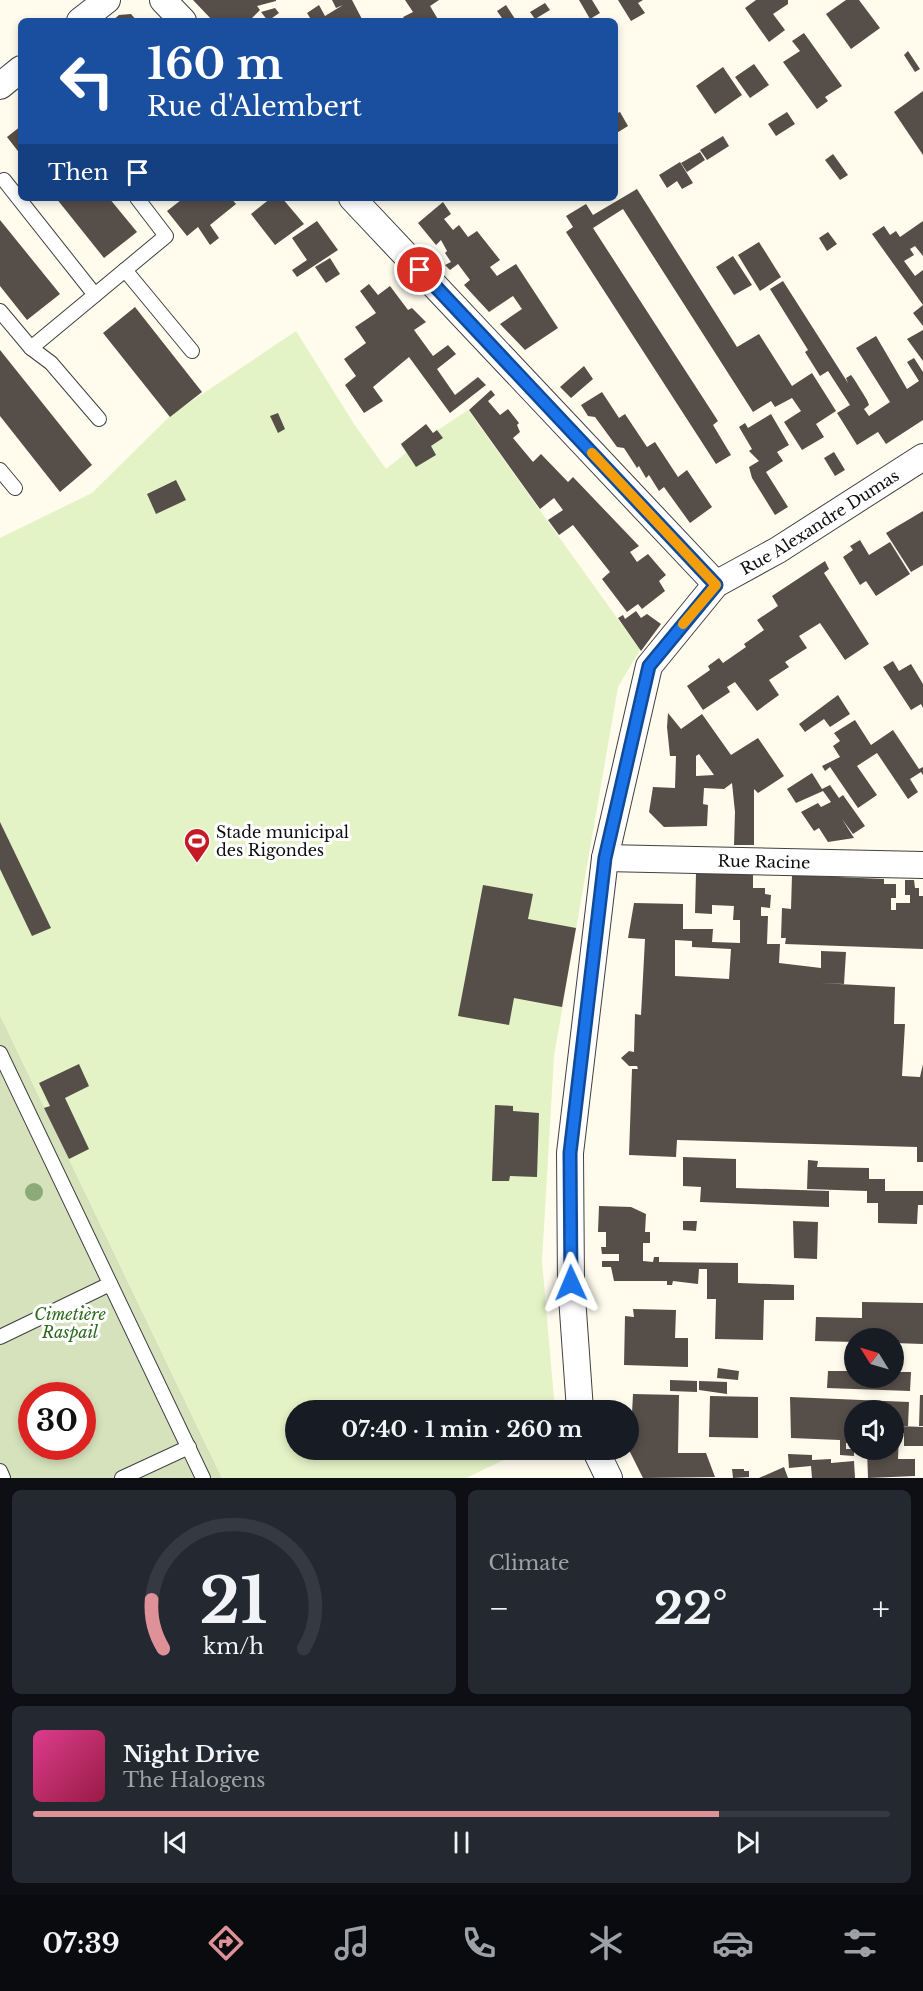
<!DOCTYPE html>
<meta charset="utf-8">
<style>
:root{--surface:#171b24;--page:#242831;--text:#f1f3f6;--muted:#9ea1a6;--line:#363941;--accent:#de9298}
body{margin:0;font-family:"Libre Baskerville",serif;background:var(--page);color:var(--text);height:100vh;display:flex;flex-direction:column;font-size:22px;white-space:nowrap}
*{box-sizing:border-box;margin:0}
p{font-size:20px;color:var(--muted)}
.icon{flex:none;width:33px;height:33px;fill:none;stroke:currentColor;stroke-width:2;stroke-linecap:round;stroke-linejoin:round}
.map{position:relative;height:1478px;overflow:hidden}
.drawer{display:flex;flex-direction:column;gap:12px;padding:12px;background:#0d0f14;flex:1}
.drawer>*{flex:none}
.hud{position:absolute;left:18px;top:18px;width:600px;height:183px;border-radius:9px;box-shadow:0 3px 9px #0003;background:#1a4fa0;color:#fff;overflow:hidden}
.needle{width:39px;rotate:307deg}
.buttons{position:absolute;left:844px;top:1328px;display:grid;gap:12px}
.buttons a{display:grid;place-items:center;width:60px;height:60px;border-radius:50%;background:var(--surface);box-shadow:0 3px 9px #0003;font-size:30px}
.speed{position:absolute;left:18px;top:1382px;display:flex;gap:12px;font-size:30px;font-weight:700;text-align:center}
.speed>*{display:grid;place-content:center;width:78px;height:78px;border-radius:50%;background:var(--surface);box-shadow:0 3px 9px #0003;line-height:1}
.speed .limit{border:9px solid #d22;background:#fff;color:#111}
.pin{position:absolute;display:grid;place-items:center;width:51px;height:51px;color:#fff;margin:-26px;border:3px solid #fff;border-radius:50%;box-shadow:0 2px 6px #0007}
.me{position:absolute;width:66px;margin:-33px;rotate:359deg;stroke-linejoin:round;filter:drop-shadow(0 0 4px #0008)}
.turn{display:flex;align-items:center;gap:21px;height:126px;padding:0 30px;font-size:27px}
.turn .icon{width:78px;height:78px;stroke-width:2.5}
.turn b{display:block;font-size:42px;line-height:51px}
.then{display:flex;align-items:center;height:57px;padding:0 30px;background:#0003;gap:12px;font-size:22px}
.big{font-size:45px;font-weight:700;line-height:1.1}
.drawer .tile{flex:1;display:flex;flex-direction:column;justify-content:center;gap:9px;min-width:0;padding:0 21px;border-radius:9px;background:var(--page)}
.drawer .dial{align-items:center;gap:0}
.dial svg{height:156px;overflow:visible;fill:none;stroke:var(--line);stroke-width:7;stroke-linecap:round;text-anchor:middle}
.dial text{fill:var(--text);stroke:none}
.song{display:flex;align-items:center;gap:18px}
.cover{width:72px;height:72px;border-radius:9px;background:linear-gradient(135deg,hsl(330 70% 55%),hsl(340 70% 35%))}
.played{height:6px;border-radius:3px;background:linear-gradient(90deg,var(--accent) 80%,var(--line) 80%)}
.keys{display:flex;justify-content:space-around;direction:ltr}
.heat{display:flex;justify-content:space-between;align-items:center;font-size:33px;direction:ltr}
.drawer .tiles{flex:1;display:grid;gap:12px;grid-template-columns:1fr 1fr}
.tile:last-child{grid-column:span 2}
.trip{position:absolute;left:285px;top:1400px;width:354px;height:60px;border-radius:30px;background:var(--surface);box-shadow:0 3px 9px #0003;font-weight:700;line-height:60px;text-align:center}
.tab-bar{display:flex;height:96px;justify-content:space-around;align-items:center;background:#090b0e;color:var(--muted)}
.tab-bar .icon{width:42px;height:42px}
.tab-bar .on{color:var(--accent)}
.tab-bar b{font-size:27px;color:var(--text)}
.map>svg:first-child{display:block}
.cemetery{fill:#d6e2bc;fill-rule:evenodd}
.pitch{fill:#e3f3c6}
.building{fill:#564e48;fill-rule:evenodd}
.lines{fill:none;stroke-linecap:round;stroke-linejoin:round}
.service-casing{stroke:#404040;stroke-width:16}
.minor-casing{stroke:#404040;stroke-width:28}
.service{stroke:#fff;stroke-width:14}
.minor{stroke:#fff;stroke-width:26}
.tree{fill:#8aab78}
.route-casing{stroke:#114b97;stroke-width:15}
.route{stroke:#1a73e8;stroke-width:10}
.slow{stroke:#f59e0b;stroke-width:10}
.labels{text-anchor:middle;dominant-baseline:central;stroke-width:6;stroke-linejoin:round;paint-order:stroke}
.street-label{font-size:16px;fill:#0d0d0d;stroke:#fff}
.poi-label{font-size:16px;fill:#0d0d0d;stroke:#fff;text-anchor:start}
.park-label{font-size:16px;font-style:italic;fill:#2a6919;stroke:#fff}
</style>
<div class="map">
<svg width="923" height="1478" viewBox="0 0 923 1478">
<rect width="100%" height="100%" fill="#fffbed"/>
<path class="cemetery" d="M 0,1015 L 222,1478 L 0,1478 ZM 32,1395 L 82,1395 L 82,1446 L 32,1446 Z"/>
<polygon class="pitch" points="296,331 354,424 386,469 406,453 400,444 422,428 429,436 468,410 640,650 618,687 554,1056 542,1261 555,1410 296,1410 296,1449 527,1449 466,1478 222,1478 0,1015 0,538 92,493 171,415"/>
<g class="building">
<polygon points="193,0 276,0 276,1 257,6 260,10 249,21 213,21"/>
<polygon points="332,0 352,0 363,21 312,21 307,13 319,5 325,16 343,5 336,8"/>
<polygon points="405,0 439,0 430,6 439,21 406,21 403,17 413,12"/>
<polygon points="579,0 592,0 600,13 590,19"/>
<polygon points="618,0 643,0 638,3 645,13 631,21"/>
<polygon points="756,0 788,0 788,4 773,14 785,30 769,42 745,8"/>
<polygon points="846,0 859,0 880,28 851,49 826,14"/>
<polygon points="545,3 550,10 535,19 530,12"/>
<polygon points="506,5 515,19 511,21 504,21 497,11"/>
<polygon points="275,8 279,13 268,21 261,12"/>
<polygon points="131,14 137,21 112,21 119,15"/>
<polygon points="804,33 842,86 825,97 828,101 817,109 783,62 800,51 792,41"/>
<polygon points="908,51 920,69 915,72 904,55"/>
<polygon points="754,64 769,85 750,98 735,77"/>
<polygon points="723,67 742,95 715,114 696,86"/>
<polygon points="923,91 923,155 894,112"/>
<polygon points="620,112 628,126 615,134 615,114"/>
<polygon points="787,112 795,124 776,136 768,124"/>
<polygon points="21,126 21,155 7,137"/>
<polygon points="723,136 729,146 707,160 700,150"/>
<polygon points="700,152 705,160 687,172 681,163"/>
<polygon points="833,154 848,175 840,180 825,160"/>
<polygon points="680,162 693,183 682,189 677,181 667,188 659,175"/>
<polygon points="637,189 737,347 759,334 792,386 812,373 836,411 816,424 824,437 802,450 784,422 801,411 792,398 775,407 771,401 753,412 623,209 593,228 718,421 713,425 731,455 716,464 566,232 573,227 566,216 586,204 593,215"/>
<polygon points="56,198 109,198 137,232 104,258"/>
<polygon points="179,198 231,198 236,204 210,225 219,238 210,245 198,227 187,236 167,211 181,200"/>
<polygon points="271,198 282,198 304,224 275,245 251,214"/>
<polygon points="443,202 451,214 444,219 453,230 459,225 468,237 477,231 500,260 490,267 497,276 516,264 558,328 525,350 500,324 522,309 513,296 489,312 464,285 470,280 458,264 450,270 445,265 451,262 445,253 447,251 441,240 436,245 418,223"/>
<polygon points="0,220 60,294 27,320 0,286"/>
<polygon points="317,221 338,250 297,277 292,270 307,260 292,238"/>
<polygon points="923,221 923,256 915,246 910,249 914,255 904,261 915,276 923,270 923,326 913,313 923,305 872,234 884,226 890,235 896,231 900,237"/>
<polygon points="828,232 837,244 827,251 819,238"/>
<polygon points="759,242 781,277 760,291 738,255"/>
<polygon points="733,256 752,285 734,295 716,267"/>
<polygon points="330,258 340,274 326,283 315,267"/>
<polygon points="783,281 848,383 846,378 851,375 854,379 867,400 869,405 864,409 869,416 890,402 856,348 876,336 907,389 919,381 907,362 914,358 923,372 923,420 886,444 878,432 857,445 837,413 850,405 828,371 820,376 805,352 808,350 770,289"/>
<polygon points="369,284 378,295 390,286 408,310 412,308 426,322 414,330 433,356 448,345 456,354 437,369 455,395 478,377 486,385 450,413 409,357 373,387 383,401 364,413 345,385 356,376 344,359 366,343 355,327 376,313 360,291"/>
<polygon points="135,307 202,392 170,417 103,333"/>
<polygon points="923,330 923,361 907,339"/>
<polygon points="0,350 92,465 60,492 0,416"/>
<polygon points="584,366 593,379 571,398 560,387"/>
<polygon points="491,390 495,395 488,401 500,415 508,409 519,423 517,425 520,432 513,438 533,462 541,454 568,482 573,477 639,546 630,552 637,562 648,554 666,575 659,581 665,591 642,609 638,604 627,612 602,579 610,572 573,525 559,535 548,520 563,510 554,498 540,509 469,410"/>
<polygon points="602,392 619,418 625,414 647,447 655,442 678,477 687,470 712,507 690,523 664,487 659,491 649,475 646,478 639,466 637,468 624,448 617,447 595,417 588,416 581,405"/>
<polygon points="278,413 285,429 278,433 270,416"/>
<polygon points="771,414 789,445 777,452 783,461 766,472 788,507 775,515 752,478 749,467 759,461 749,451 752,449 739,427 745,423 748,428"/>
<polygon points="426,424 433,433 437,430 443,438 431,446 436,455 416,467 401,444"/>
<polygon points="834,452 845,470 835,476 824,458"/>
<polygon points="176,480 186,500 156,514 147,494"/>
<polygon points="923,511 923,565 911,572 886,533"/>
<polygon points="860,540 869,555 890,542 910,574 876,596 866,581 860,585 843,557 853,550 850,546"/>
<polygon points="825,561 829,569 824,573 869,644 845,660 820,623 799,636 807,648 785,662 789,667 769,680 779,695 757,711 735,682 727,687 730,692 703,710 687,686 710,670 708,666 719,658 723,663 746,647 744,644 764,630 757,620 778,606 772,596"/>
<polygon points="636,611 641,618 647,614 661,624 641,651 618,618 623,615 625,619"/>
<polygon points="893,661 899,671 911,664 923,684 923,708 921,704 911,710 883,667"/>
<polygon points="838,695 850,714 830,727 824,719 805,732 799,724"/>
<path d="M 668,713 L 681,729 L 702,714 L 731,755 L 758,738 L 784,776 L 758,793 L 754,789 L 754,845 L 734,845 L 735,812 L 732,783 L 724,789 L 704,788 L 703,804 L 708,805 L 707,826 L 664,827 L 649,812 L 653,787 L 675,788 L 676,756 L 670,756 L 667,727 ZM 699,754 L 714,775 L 696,776 L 696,756 Z"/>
<polygon points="855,720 871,745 893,730 919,769 923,767 923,775 921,772 910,779 918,792 908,799 877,753 857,766 877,795 858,808 830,767 825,771 822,766 840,757 833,746 840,741 834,733"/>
<polygon points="812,773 822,789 830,785 839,798 843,795 865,826 853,834 842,819 854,838 828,842 819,828 814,831 801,812 818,803 821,807 831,802 823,791 796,803 787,789"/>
<polygon points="0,822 51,928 32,936 0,869"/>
<path d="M 696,873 L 753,874 L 753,888 L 765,888 L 765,894 L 771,895 L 770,908 L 761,907 L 761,916 L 768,916 L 767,944 L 780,944 L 779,963 L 821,968 L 821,951 L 846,952 L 844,984 L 820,983 L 895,987 L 894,1024 L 905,1024 L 902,1076 L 920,1077 L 923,1064 L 923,1162 L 917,1162 L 917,1147 L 677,1140 L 676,1157 L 629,1155 L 632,1069 L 638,1069 L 637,1066 L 629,1066 L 621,1058 L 629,1051 L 634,1052 L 635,1014 L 641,1015 L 645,939 L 628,938 L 634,903 L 683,904 L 683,929 L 713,929 L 712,942 L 740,943 L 740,920 L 733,920 L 734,906 L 712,905 L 712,914 L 695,913 ZM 675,940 L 692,941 L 692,947 L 731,949 L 729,979 L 675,976 Z"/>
<polygon points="792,875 884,879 884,884 896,884 896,898 891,898 891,910 872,910 896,910 896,903 910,903 910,895 905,895 905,880 914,880 915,888 919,888 919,896 923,896 923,949 785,944 786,938 781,938 782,908 791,909"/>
<polygon points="483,885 533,894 528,919 576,928 562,1007 514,998 509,1025 458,1016"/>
<polygon points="79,1064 89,1086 65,1098 89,1149 69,1159 44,1108 50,1106 39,1083"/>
<polygon points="495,1105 513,1106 513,1111 539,1113 537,1177 510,1176 509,1181 492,1181"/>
<polygon points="683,1157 736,1159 736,1188 829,1191 829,1207 700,1202 701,1187 683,1186"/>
<polygon points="808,1160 818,1161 817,1167 869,1168 869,1179 885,1179 885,1191 923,1191 923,1205 918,1205 917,1224 878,1223 878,1203 867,1203 867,1191 807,1189"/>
<polygon points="599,1206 631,1207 646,1214 645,1232 650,1232 650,1243 643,1243 643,1261 653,1262 654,1257 659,1257 659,1262 738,1263 738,1283 794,1285 794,1300 764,1300 763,1340 715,1339 716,1299 707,1299 707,1269 699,1269 698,1284 673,1281 672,1285 667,1285 667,1281 614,1281 611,1267 602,1267 602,1261 619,1261 619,1254 602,1254 601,1247 606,1247 606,1232 598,1232"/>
<polygon points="683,1221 697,1221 696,1231 683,1230"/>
<polygon points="793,1221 818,1222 817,1259 794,1258"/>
<polygon points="862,1302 923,1303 923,1344 894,1343 894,1338 855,1338 855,1342 815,1341 816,1317 862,1318"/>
<polygon points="633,1309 676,1310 675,1338 688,1338 688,1367 624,1365 625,1316 634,1317"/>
<polygon points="718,1368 739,1371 738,1380 717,1378"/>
<polygon points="828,1371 855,1371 855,1377 894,1377 894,1372 911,1372 910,1391 827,1388"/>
<polygon points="670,1380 697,1381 697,1392 670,1391"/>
<polygon points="699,1381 727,1382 727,1394 699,1390"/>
<polygon points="633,1394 679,1395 678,1453 706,1453 715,1477 643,1478 630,1452"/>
<polygon points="920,1395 923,1395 923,1426 919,1426"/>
<polygon points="710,1396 758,1397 758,1438 709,1437"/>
<polygon points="790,1397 909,1402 908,1426 898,1426 923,1427 923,1446 904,1446 904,1433 899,1433 898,1459 915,1459 915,1476 868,1478 867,1449 894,1449 894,1410 855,1410 855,1443 846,1443 846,1449 854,1449 854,1456 840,1455 840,1440 791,1438"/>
<polygon points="788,1454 812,1455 812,1460 831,1459 831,1463 854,1461 855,1478 812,1478 811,1466 789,1468"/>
<polygon points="784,1467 788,1478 759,1478"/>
<polygon points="732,1469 744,1469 744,1471 749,1471 749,1477 733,1478"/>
</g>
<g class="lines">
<g class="service-casing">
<g id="service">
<polyline points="4,180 95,295"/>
<polyline points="125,270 192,351"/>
<polyline points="0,311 31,348 166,236 137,198"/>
<polyline points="31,348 51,363 99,419"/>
<polyline points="0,470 15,488"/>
<polyline points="0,1053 203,1478"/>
<polyline points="0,1337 110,1284"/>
<polyline points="0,1471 3,1478"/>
<polyline points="122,1478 189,1447"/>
</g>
</g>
<g class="minor-casing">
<g id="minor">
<polyline points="163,0 183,21"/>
<polyline points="80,21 107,0"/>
<polyline points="0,86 21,69"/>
<polyline points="352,198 716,584"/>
<path id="s1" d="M 605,858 L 923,865"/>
<path id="s2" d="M 580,1410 L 571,1283 L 570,1153 L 605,858 L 649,666 L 716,584 L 778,550 L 923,457"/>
<polyline points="595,1449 609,1478"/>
</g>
</g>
<use href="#service" class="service"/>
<use href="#minor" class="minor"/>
</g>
<circle class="tree" cx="34" cy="1192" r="9"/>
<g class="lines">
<g class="route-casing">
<polyline id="route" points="420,270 716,585 649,666 605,858 570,1153 571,1283"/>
</g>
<use href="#route" class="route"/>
<polyline class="slow" points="592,453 716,585 683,624"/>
</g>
<defs>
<g id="stadium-pin" transform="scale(1.35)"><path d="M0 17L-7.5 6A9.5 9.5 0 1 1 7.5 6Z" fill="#c61b24" stroke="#fff"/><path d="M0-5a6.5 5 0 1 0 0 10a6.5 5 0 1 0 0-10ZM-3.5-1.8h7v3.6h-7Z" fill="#fff"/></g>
</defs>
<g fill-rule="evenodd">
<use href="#stadium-pin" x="197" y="841"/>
</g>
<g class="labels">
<g class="street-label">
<text stroke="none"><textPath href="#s2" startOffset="978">Rue Alexandre Dumas</textPath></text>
<text stroke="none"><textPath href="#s1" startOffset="159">Rue Racine</textPath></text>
</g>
<g class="poi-label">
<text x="216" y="832">Stade municipal<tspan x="216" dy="18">des Rigondes</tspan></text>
</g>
<g class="park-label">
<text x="70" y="1314">Cimetière<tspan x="70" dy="18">Raspail</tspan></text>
</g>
</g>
</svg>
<div class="buttons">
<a><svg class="needle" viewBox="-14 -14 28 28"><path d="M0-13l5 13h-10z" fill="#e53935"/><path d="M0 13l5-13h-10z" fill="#9ea1a6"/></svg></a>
<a><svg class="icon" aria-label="sound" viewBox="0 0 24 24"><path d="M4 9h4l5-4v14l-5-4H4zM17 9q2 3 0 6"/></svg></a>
</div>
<div class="speed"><div class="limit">30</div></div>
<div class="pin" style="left:420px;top:270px;background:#d93025"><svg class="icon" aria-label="arrive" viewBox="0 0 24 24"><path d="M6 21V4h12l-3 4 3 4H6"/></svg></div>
<svg class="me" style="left:571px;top:1283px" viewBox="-20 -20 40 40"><path d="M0-17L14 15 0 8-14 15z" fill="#1a73e8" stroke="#fff" stroke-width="4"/></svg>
<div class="trip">07:40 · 1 min · 260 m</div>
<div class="hud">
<div class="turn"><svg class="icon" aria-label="left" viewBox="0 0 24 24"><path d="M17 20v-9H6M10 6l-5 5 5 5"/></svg><div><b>160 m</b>Rue d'Alembert</div></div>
<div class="then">Then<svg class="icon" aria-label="arrive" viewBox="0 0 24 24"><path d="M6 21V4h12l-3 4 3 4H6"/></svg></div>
</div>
</div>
<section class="drawer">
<div class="tiles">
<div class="tile dial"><svg viewBox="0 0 100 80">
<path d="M14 69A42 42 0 1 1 86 69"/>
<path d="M14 69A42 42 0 0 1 8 44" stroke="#de9298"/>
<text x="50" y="56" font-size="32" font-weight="700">21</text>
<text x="50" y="72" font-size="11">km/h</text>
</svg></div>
<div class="tile"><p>Climate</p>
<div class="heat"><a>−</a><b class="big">22°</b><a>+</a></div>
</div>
<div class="tile">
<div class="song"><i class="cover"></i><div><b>Night Drive</b><p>The Halogens</p></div></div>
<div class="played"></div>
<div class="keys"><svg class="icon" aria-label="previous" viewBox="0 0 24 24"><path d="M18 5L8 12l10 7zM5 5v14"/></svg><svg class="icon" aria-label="pause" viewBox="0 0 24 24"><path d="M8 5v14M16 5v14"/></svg><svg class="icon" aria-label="next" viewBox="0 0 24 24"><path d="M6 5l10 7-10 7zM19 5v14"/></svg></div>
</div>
</div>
</section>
<nav class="tab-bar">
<b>07:39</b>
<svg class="icon on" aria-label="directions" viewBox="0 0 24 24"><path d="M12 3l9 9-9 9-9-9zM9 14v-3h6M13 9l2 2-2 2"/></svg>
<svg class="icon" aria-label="music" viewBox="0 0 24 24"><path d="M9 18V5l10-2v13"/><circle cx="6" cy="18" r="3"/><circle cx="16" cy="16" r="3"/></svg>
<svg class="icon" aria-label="phone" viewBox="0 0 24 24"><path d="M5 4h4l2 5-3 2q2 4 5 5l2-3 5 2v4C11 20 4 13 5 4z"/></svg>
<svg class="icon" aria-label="climate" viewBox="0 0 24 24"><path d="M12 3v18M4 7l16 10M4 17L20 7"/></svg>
<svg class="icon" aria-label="car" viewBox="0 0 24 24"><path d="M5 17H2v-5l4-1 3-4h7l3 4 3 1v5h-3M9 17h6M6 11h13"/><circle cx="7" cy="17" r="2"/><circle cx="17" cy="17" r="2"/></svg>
<svg class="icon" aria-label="filters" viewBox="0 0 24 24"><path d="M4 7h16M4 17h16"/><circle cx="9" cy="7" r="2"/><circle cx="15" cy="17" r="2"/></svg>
</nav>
